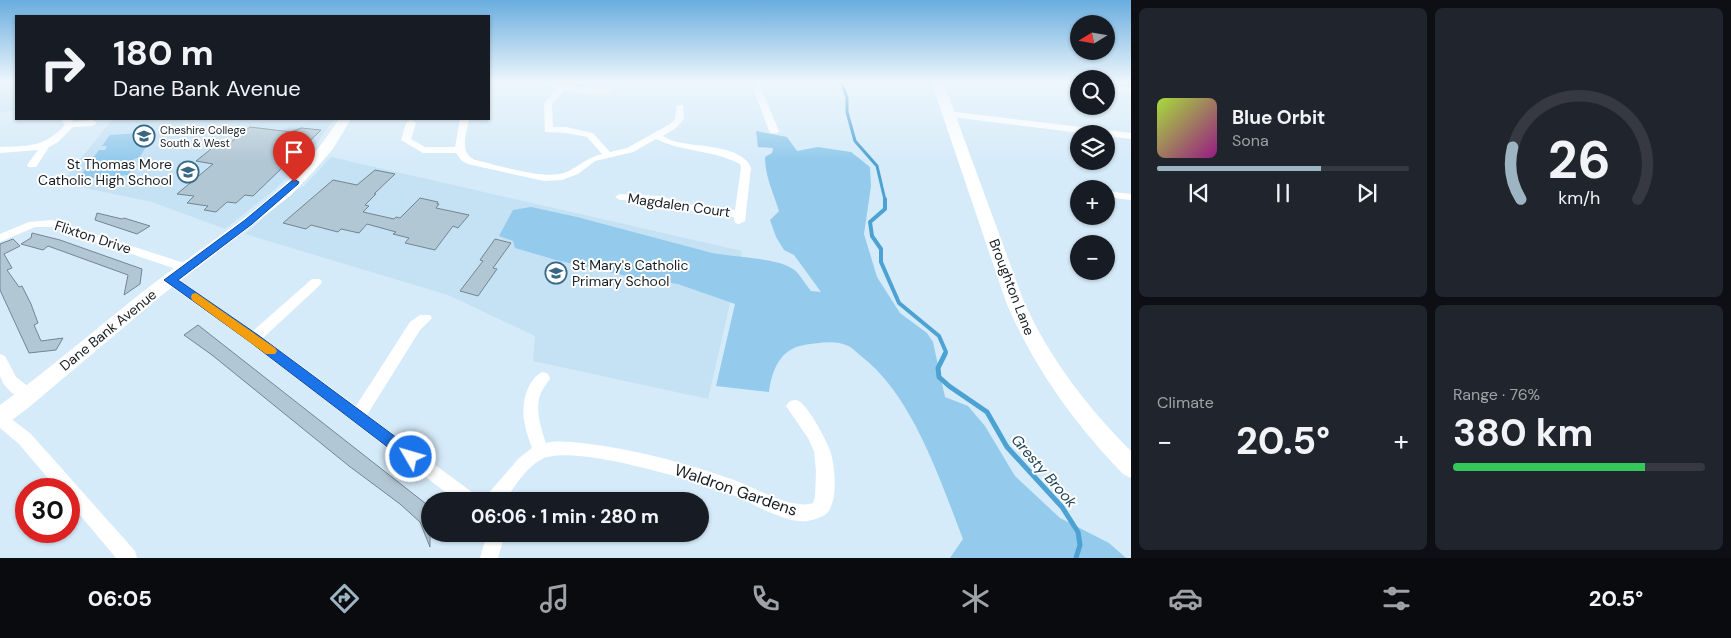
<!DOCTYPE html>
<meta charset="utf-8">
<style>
:root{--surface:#171b24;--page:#20242c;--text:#f1f3f6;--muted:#9ea1a6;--line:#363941;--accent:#9db4c3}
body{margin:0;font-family:"DM Sans",sans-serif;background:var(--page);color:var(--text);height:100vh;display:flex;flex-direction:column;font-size:19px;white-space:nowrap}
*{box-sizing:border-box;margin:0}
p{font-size:16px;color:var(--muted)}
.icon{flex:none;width:28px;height:28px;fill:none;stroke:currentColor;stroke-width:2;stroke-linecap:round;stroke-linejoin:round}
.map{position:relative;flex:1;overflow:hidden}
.sheet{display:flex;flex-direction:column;gap:8px;padding:8px;background:#0d0f14;width:600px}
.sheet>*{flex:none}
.top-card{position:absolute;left:15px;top:15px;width:475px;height:105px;border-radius:0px;box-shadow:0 1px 4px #0004;background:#171b24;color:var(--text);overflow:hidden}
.needle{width:32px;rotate:259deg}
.controls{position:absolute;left:1070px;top:15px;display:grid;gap:10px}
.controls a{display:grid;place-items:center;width:45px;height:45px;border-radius:50%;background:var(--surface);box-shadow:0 1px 4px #0004;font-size:25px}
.speed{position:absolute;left:15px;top:478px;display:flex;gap:10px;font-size:25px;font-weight:700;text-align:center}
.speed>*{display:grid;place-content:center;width:65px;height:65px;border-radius:50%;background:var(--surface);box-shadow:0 1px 4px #0004;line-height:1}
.speed .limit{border:8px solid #d22;background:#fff;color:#111}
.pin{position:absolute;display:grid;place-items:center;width:42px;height:42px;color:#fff;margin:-51px -21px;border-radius:50% 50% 50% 0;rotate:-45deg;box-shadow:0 0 5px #0007}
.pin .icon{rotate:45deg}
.me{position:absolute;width:55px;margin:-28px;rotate:308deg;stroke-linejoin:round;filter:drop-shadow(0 0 4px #0008)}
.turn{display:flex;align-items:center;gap:18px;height:105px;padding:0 15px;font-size:22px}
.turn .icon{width:65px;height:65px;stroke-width:2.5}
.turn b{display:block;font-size:35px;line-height:42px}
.big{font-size:38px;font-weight:700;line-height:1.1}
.sheet .widget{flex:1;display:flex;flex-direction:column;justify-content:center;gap:8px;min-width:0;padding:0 18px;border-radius:8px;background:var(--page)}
.sheet .dial{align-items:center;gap:0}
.dial svg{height:130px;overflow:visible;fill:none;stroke:var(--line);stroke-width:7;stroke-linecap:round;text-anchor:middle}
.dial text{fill:var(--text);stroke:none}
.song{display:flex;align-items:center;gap:15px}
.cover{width:60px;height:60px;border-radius:8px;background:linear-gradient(135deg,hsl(80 70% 55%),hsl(310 70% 35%))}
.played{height:5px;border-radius:2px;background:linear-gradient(90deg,var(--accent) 65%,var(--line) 65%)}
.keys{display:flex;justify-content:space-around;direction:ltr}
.heat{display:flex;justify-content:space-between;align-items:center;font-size:28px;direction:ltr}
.charge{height:8px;border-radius:4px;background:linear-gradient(90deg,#34c759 76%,var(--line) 0)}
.sheet .tiles{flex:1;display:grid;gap:8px;grid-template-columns:repeat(2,1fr)}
.trip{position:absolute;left:421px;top:492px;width:288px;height:50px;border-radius:25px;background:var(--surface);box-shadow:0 1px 4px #0004;font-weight:700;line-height:50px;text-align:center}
.menu{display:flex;height:80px;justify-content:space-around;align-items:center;background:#090b0e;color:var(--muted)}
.menu .icon{width:35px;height:35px}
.menu .on{color:var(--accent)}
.menu b{font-size:22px;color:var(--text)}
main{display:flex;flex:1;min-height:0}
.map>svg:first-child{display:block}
.built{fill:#c5e1f4}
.green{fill:#94caec}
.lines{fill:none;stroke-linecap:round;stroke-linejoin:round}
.stream-far2{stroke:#4ca2d2;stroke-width:3}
.stream-far1{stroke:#4ca2d2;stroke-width:4}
.stream{stroke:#4ca2d2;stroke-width:5}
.building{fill:#b2c7d4;stroke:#728592}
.street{fill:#fff;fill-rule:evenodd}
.secondary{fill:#fff;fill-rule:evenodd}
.route{fill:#1a73e8;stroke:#114b97}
.slow{fill:#f59e0b}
.labels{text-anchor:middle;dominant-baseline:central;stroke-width:4;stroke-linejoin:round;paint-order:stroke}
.far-poi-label{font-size:11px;fill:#161e23;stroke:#fff;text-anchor:start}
.poi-label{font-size:14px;fill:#161e23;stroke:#fff;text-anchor:end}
.street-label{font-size:14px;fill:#161e23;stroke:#fff}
.water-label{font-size:15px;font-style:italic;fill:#20455a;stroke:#fff}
.near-street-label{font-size:16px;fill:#161e23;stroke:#fff}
</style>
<main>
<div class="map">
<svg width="1131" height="558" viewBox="0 0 1131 558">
<rect width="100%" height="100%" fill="#d6ebf9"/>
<g class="built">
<polygon points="0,81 16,81 16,111 0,112"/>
<polygon points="113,119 334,119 305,160 273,191 225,229 152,202 61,183"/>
<polygon points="331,157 742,251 708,399 533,361 535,336 448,295 245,234 293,192 304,186"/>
</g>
<g class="green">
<path d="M 756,131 L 787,137 L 797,151 L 818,147 L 851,152 L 870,167 L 871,186 L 864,234 L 877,277 L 900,313 L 927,333 L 933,342 L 945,397 L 968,406 L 985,426 L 1015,476 L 1060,518 L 1109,543 L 1126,558 L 950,558 L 963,539 C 940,480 913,396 861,356 C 857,353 851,346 846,345 C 834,340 817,343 804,345 C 780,349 772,370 769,392 L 716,386 L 735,304 L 678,284 L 631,277 L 556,260 L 515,248 L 513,241 L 499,236 L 513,210 L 531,207 L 577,217 L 712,253 C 732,257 779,258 793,269 C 800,274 805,284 811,291 L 821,292 L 794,255 L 784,250 L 776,237 L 770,220 L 779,211 C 773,192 765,176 765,157 L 772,153 L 773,148 L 758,147 Z"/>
<polygon points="156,132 149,143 144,143 142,147 146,147 139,158 134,159 131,162 136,163 128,175 77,179 87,167 93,166 95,162 90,162 99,150 105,150 107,146 102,146 110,135"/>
</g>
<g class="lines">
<polyline class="stream-far2" points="841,81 847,98 847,112 855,141 877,166 885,200"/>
<polyline class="stream-far1" points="885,199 885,209 870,222 872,236 881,249 881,262 899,303 939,336 946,352 944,355"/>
<polyline class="stream" points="945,354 938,368 939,377 949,386 987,412 1007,447 1062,507 1078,532 1080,545 1076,558"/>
</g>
<g class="building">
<polygon points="250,127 291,132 301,128 321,130 253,196 245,195 236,203 227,202 216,212 204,210 208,206 187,203 194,196 177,194 213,164 196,161 216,145 226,146"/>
<polygon points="375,170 395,174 374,194 376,194 365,205 369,206 363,212 394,219 396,217 400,218 420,198 438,202 437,204 439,204 436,208 469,215 458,228 453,226 435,250 405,243 409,238 393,234 396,232 367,224 359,233 341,229 338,232 311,225 306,229 283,223 333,180 357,185"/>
<polygon points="97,213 122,219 124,218 150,226 137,234 95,220"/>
<polygon points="32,233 60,240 142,269 140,284 124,295 128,275 48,246 43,250 21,244 31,238"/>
<polygon points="13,239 20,246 4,254 12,268 7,270 19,287 22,286 31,304 38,323 34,325 41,341 63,338 56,350 29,353 0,290 0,244"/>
<polygon points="495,239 511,243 493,268 497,269 478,296 460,291 483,261 480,260"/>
<polygon points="198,325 430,507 430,547 420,522 400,504 349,466 212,355 184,335"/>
</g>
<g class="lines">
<g class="street">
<path d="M 528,81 L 548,81 L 580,87 L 611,89 L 612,91 C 604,97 575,92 564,90 L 552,104 L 553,127 L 566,127 L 593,133 L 610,152 L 627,148 L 670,124 L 675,119 L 677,105 L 683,105 L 684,119 L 676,128 L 663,136 C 667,138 672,141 677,142 C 697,147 743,145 751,168 L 745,221 L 739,224 L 735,223 L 734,217 L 703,214 L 659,202 L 620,200 L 615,197 L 620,194 L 659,196 L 703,208 L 735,210 L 741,168 L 740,164 C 713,150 683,152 656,139 L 633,152 L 595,161 L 578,174 L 562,180 L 544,181 L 468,164 L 462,161 L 456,153 L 423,153 L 401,140 L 406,123 L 411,120 L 416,123 L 411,139 L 425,147 L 455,147 L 460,119 L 469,119 C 467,133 458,152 475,160 C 497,165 538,178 560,174 C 575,171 584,158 602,154 L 587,137 L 566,133 L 545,132 L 544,104 L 557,88 Z"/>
<polygon points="754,81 762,81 763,93 779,131 777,133 771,133 769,131 755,93"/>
<polygon points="1049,81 1079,81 1079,86 1053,83"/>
<polygon points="1106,85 1131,87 1131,93 1106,90"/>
<polygon points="948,111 1131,133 1131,139 1106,136 1106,134 1089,134 945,116 945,112"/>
<path d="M 64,119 L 73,119 L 72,122 L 92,120 L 97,123 L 92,126 L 73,127 L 58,142 L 49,147 L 36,167 L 28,167 L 27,165 L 38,150 L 0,153 L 0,147 C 28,146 45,147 65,125 L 62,121 Z"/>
<polygon points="1106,191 1131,194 1131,200 1106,197"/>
<polygon points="52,220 190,265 192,268 190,271 182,271 51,227 35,227 0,242 0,234 29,222"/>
<polygon points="170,276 253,331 312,279 320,279 322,282 320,285 263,338 356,406 410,322 420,315 430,315 432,318 420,330 367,415 476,495 479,501 457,501 249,342 166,283 164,280"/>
<path d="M 0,354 L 5,356 L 16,377 L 34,391 L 37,395 L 34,399 C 22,404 2,388 0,375 C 0,369 0,361 0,354 Z"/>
<path d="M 543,372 L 548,374 L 550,378 C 547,384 542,389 540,395 C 535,411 541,428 546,443 C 557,440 570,442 581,443 C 635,449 686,463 737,481 C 757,489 792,510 813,503 L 815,497 L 816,471 L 814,451 L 808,438 L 786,406 L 789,402 C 792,400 796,399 799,401 C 810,409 827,441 831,453 C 835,469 838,498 828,512 C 824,517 813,520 807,521 C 789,524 757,506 740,498 C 704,483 574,443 542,459 C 525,468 515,487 504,501 L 484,501 L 487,495 L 519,458 L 532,448 C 524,427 519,407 529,386 C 533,380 536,374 543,372 Z"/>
<polygon points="0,412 5,414 31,434 135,551 137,558 116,558 69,502 69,489 57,489 19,444 0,428"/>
<polygon points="487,534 505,534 498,558 480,558"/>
</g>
<g class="secondary">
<path d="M 931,81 L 943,81 L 1024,302 C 1050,359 1087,407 1131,451 L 1131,478 L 1123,474 C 1074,423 1034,368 1006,302 Z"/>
<path d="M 339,119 L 351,119 L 333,149 L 312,173 L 290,196 L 162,295 L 28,408 L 8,423 L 0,426 L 0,405 C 51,368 99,326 149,287 C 200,248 258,214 302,167 C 316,152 328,136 339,119 Z"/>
</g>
</g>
<linearGradient id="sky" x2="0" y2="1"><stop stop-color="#69addf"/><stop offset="0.51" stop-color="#edf6fc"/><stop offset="1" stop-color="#edf6fc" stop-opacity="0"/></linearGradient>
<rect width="1131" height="160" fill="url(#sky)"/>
<polygon class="route" points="294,179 299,182 298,184 252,224 178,280 258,335 416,452 418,457 416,461 411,463 406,461 250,342 164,280 245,220"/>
<polygon class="slow" points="196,293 275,348 277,351 275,354 266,354 192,300 191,297 192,294"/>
<defs>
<g id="university-ring" transform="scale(1.125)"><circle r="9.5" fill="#fff" stroke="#366885" stroke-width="1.5"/><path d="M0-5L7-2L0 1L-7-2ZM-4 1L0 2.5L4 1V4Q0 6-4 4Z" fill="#366885"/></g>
<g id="school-ring" transform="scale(1.125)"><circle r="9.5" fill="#fff" stroke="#366885" stroke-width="1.5"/><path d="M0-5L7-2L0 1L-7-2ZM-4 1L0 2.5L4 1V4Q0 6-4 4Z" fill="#366885"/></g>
</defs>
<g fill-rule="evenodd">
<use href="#university-ring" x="144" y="136"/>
<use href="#school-ring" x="188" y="172"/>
<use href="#school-ring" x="556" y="273"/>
</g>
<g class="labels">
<g class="far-poi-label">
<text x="160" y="130">Cheshire College<tspan x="160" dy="13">South &amp; West</tspan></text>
</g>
<g class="poi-label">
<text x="172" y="164">St Thomas More<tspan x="172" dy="16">Catholic High School</tspan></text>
<text x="572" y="265" text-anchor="start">St Mary's Catholic<tspan x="572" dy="16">Primary School</tspan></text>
</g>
<g class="street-label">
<text transform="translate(679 205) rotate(8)">Magdalen Court</text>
<text transform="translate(93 237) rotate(18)">Flixton Drive</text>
<text transform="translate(1012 287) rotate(69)">Broughton Lane</text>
<text transform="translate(108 330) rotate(-39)">Dane Bank Avenue</text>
</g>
<g class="water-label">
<text transform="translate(1044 471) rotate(49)">Gresty Brook</text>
</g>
<g class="near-street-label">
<text transform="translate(736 490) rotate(19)">Waldron Gardens</text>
</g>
</g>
</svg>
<div class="controls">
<a><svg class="needle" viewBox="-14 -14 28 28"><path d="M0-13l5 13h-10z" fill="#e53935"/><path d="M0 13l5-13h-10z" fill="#9ea1a6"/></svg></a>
<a><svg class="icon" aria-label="search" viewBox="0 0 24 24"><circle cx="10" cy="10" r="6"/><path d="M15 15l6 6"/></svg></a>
<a><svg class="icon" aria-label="layers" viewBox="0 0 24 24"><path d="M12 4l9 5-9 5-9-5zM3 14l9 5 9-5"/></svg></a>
<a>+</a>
<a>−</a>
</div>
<div class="speed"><div class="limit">30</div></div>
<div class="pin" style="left:294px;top:182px;background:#d93025"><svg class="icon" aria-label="arrive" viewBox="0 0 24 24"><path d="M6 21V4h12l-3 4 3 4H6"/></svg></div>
<svg class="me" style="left:411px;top:457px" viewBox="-20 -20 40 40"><circle r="17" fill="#1a73e8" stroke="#fff" stroke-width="3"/><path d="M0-11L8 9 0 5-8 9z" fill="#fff"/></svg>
<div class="trip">06:06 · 1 min · 280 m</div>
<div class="top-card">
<div class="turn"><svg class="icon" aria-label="right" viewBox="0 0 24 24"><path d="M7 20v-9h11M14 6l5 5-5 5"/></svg><div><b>180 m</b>Dane Bank Avenue</div></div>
</div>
</div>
<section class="sheet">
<div class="tiles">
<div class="widget">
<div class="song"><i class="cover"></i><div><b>Blue Orbit</b><p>Sona</p></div></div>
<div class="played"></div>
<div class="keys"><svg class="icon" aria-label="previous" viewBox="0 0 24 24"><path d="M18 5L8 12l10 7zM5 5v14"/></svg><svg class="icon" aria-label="pause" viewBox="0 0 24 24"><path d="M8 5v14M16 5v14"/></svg><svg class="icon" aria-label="next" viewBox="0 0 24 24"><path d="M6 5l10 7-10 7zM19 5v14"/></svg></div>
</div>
<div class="widget dial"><svg viewBox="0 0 100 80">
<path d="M14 69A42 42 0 1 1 86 69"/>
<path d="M14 69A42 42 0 0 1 9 37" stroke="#9db4c3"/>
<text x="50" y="56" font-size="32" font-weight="700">26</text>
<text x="50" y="72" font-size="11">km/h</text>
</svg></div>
<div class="widget"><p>Climate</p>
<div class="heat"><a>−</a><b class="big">20.5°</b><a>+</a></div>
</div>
<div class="widget"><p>Range · 76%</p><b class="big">380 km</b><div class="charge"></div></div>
</div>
</section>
</main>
<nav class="menu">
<b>06:05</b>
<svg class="icon on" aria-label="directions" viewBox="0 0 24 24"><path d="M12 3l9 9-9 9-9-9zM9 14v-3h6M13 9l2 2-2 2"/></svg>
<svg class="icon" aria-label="music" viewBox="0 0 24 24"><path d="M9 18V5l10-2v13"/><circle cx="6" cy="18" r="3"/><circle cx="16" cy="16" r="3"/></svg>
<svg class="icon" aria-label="phone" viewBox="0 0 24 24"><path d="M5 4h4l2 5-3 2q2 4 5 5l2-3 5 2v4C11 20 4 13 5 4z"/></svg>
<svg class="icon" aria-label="climate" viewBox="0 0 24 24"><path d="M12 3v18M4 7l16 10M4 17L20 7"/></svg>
<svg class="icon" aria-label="car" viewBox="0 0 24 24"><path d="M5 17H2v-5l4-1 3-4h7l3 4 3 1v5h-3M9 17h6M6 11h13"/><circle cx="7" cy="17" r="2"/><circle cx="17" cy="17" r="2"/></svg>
<svg class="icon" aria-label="filters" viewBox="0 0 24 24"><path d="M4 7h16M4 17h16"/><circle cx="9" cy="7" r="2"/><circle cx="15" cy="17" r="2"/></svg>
<b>20.5°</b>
</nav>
